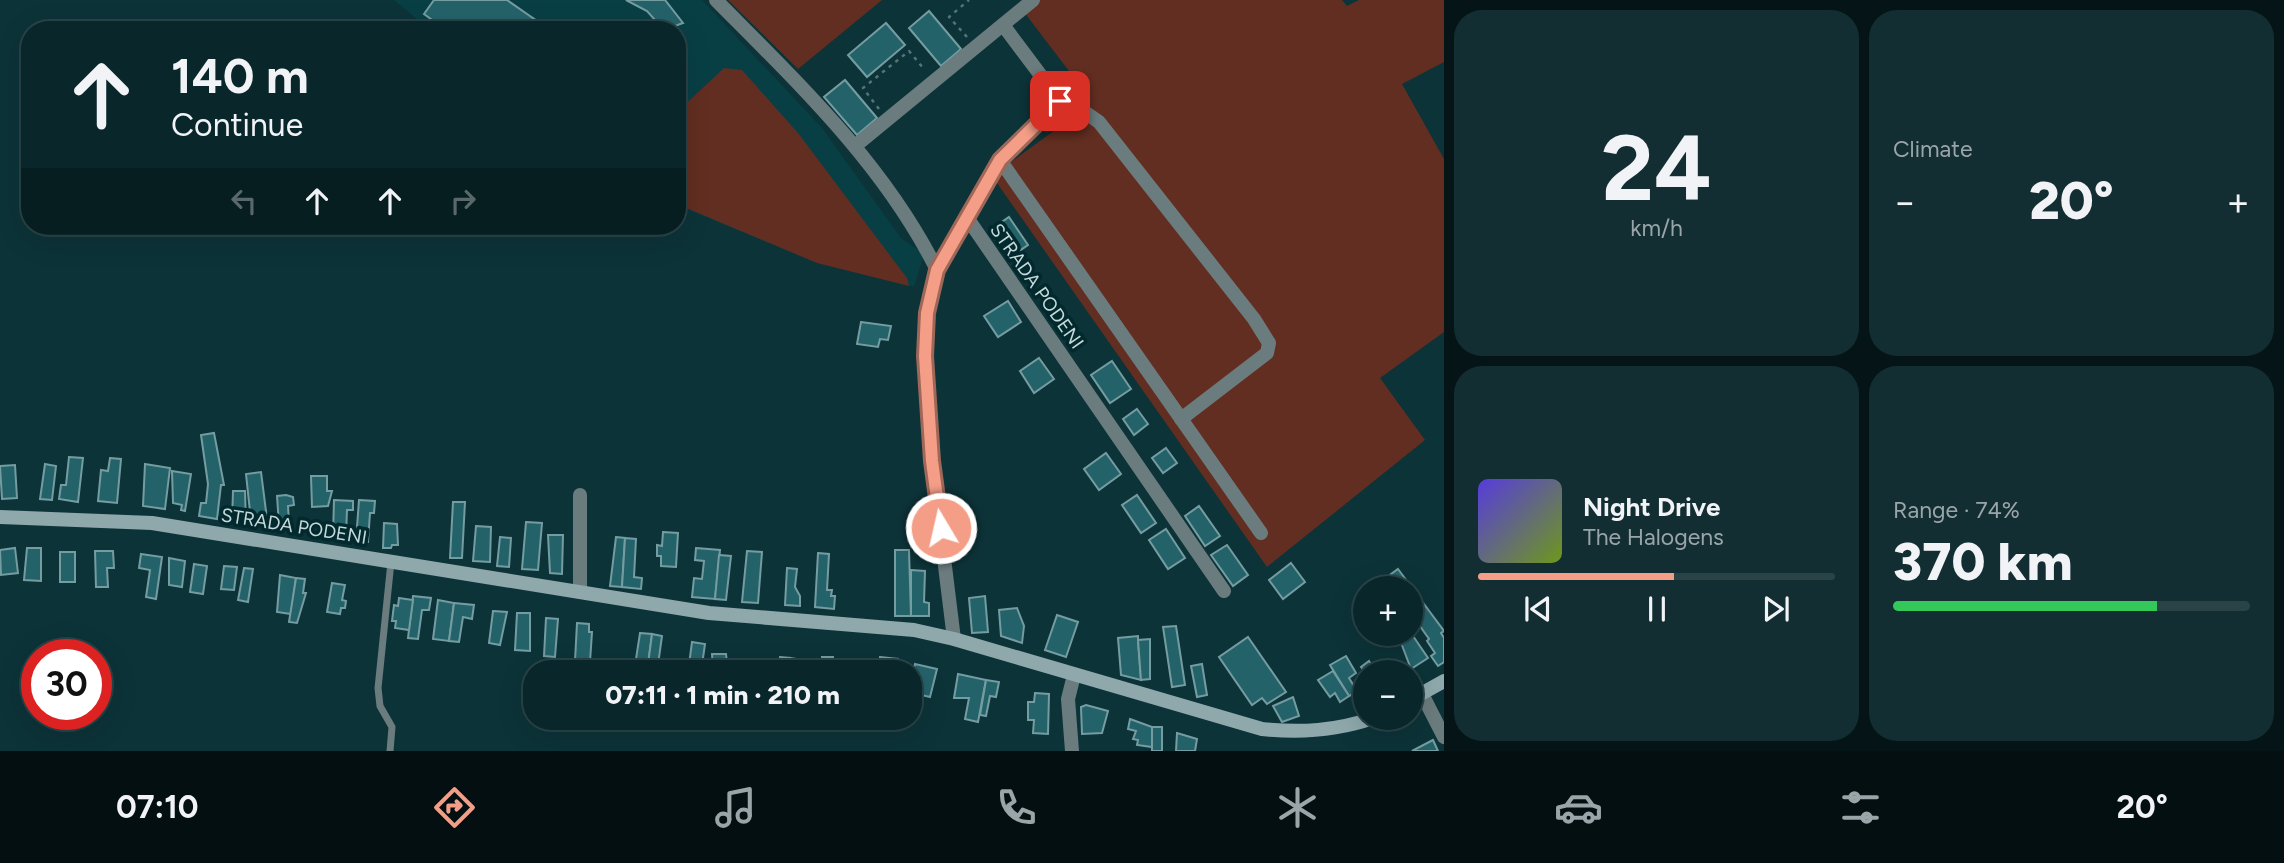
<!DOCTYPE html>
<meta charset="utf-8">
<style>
:root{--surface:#09262a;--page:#122e32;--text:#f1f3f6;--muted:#99a5a8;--line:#294347;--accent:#f49e88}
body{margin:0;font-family:Figtree,sans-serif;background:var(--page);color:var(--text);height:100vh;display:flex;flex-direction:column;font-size:26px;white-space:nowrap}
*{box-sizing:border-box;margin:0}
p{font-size:23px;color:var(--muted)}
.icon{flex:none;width:38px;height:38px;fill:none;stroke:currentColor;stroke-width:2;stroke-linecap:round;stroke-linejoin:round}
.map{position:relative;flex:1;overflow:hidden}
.details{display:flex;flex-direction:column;gap:10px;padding:10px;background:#051517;width:840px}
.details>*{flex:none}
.banner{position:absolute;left:21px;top:21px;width:665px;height:214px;border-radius:28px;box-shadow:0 7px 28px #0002,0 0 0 2px var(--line);background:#09262a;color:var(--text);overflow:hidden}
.buttons{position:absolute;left:1353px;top:576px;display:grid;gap:14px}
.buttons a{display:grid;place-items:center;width:70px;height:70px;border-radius:50%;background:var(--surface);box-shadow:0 7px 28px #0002,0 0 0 2px var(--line);font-size:35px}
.speed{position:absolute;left:21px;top:639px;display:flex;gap:14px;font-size:35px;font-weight:700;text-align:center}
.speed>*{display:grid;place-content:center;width:91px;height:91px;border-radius:50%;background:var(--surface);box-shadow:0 7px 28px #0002,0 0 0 2px var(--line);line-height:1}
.speed .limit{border:10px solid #d22;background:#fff;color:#111}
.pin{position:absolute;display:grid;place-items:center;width:60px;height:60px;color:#fff;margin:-30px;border-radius:14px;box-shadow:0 4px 10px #0006}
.me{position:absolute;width:77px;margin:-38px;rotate:351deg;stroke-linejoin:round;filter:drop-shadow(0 0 5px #0008)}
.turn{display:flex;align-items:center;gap:24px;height:147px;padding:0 35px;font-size:32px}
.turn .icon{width:91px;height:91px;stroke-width:2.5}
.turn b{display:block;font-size:49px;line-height:60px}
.lanes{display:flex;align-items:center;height:66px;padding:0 35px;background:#0003;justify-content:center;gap:35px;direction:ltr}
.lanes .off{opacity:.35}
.big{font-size:52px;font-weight:800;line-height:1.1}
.details .tile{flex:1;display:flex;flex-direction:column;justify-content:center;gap:10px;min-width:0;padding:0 24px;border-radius:28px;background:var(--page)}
.details .dial{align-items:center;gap:0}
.dial b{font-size:91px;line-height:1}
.song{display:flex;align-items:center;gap:21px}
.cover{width:84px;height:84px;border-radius:10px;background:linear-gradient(135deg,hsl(250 70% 55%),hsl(80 70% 35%))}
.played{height:7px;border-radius:4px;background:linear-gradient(90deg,var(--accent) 55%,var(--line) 55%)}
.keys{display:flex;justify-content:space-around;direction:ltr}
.heat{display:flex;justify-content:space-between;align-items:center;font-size:38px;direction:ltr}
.charge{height:10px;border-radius:5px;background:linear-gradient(90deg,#34c759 74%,var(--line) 0)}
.details .tiles{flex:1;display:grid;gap:10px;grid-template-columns:repeat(2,1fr)}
.trip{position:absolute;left:523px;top:660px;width:399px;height:70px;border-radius:28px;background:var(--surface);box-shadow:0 7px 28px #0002,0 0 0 2px var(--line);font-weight:800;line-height:70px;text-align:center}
.menu{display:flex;height:112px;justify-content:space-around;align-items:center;background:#040f11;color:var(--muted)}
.menu .icon{width:49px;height:49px}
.menu .selected{color:var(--accent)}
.menu b{font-size:32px;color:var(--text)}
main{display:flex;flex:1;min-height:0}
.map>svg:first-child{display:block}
.built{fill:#083f45}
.green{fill:#622e21}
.building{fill:#24626a;stroke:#759ca1;stroke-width:2}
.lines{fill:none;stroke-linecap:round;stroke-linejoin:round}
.path{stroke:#557478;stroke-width:2.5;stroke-dasharray:3.5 5;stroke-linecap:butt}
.service{stroke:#6b7c7e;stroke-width:7}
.minor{stroke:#6b7c7e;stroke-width:14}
.secondary{stroke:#8ea8ac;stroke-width:14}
.route-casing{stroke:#9f6758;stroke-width:18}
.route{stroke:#f49e88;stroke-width:12}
.labels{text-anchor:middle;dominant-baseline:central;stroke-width:7;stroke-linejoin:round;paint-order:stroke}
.street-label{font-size:19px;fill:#c5d9db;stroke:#01292e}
</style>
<main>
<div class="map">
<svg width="1444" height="751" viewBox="0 0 1444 751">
<rect width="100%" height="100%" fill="#0c3338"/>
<polygon class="built" points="394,0 702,0 822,128 901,238 924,254 914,287 817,263 677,205 677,30 430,30"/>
<g class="green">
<polygon points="728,0 882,0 798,69"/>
<polygon points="1039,0 1342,0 1347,6 1359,0 1444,0 1444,62 1402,84 1444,159 1444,332 1380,378 1425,440 1267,567 992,176 1059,127 1088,96 1024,12"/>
<polygon points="724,68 742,70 798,133 907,278 909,286 817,263 677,204 677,129 684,123 677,112"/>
</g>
<g class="building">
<polygon points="434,0 507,0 550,30 446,30 424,14"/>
<polygon points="626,0 665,0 683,23 664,30 647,11"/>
<polygon points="929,11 961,49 941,66 909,28"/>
<polygon points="886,23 905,45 867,77 848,55"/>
<polygon points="845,80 877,118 857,135 824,97"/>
<polygon points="1009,217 1028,245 1015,254 996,226"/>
<polygon points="1008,301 1021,322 998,337 984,316"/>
<polygon points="861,322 891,326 888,340 880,339 878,347 857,344"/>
<polygon points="1039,358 1054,379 1034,393 1020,371"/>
<polygon points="1112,361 1131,389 1110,403 1091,375"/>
<polygon points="1137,409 1148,424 1134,435 1123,419"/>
<polygon points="214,433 224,485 221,485 217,519 199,516 201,503 206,503 208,484 201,435"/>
<polygon points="1166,448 1177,463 1163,473 1152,458"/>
<polygon points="1106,453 1121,474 1099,490 1084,469"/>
<polygon points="69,457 83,458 78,502 59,499 61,485 66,485"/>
<polygon points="110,458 121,459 117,503 98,501 101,470 108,471"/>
<polygon points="45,464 56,466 52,500 40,499"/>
<polygon points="145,464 170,468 165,509 143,506"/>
<polygon points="15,465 17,498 2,499 0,466"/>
<polygon points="172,471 191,474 185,511 181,510 182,505 173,503"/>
<polygon points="261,472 267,519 251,521 246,474"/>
<polygon points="311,476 327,476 327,491 332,491 328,506 312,507"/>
<polygon points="233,491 245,491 246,524 232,521"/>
<polygon points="286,495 293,497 294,505 288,506 289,522 279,525 277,496"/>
<polygon points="1137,495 1156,523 1141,533 1122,505"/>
<polygon points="334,500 353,501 353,510 347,510 346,536 333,535"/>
<polygon points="359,500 375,501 374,513 370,513 368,542 356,541"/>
<polygon points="453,502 465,502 462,558 450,558"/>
<polygon points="1199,506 1220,536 1205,546 1185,516"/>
<polygon points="526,522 542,523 538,570 522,569"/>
<polygon points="384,523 397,524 398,545 392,545 391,548 383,548"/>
<polygon points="476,526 491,527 490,562 473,561"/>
<polygon points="1166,529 1185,558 1168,569 1149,540"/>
<polygon points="663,532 678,533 676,567 661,566 661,556 657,556 657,545 662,546"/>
<polygon points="548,535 563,535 562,574 550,573"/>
<polygon points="500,537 511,538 509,567 497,566"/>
<polygon points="616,537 625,538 622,587 610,586"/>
<polygon points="625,538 636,539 634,577 642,578 641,589 622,587"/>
<polygon points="1227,545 1248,575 1233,586 1211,555"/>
<polygon points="15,548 18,573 1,575 0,550"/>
<polygon points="27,548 41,548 41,581 24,580"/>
<polygon points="696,548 720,550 715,599 692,597 694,578 702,579 704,561 695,560"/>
<polygon points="895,550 909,550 911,616 895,616"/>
<polygon points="95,551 113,551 114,568 107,568 108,587 96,587"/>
<polygon points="747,551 762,552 758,603 742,602"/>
<rect x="60" y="552" width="15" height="30"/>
<polygon points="818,553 829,554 827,590 832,590 831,596 835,596 834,609 815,607"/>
<polygon points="141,554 162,557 156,599 146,597 150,570 139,568"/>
<polygon points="719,555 731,556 726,600 715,599"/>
<polygon points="169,558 185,561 182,587 169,585"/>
<polygon points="1291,563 1305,582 1283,599 1269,580"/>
<polygon points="194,564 207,566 203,594 190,592"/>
<polygon points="224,566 237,567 234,590 221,589"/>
<polygon points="244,568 253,569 248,602 238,600"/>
<polygon points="787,568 797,569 795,587 800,596 800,606 785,605"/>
<polygon points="1398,569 1444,631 1441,633 1444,638 1444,662 1438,666 1431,656 1435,653 1427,641 1429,639 1410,612 1410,588 1394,588 1387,577"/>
<polygon points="911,570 925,571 924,602 929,603 929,616 911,616"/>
<polygon points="280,575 296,578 291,614 277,612"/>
<polygon points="296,578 305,579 303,593 306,593 297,623 289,622"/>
<polygon points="332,583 345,585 342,600 346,601 345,608 341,608 340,614 327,612"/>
<polygon points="413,596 431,598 429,610 422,610 418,639 408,638"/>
<polygon points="985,596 988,632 972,633 969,598"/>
<polygon points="399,598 413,600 409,630 395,628 396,621 392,621 394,605 398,606"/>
<polygon points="438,600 454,603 449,641 433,639"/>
<polygon points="454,603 474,605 472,619 463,617 459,642 449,641"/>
<polygon points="1017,608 1024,626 1022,643 1001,636 999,610"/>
<polygon points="493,611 507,612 500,645 489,643"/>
<polygon points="517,613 530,613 530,651 515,650"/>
<polygon points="1057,615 1078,622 1066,657 1045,650"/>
<polygon points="546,618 558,619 555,657 544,656"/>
<polygon points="577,623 589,624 589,632 592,632 590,662 575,661"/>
<polygon points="1176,626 1185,685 1172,687 1163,627"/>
<polygon points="640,633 652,634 647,672 634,672"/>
<polygon points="1411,633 1428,658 1411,669 1400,640"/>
<polygon points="652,634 662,636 657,672 647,672"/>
<polygon points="1138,636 1138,640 1141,680 1121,675 1118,638"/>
<polygon points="1248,637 1286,692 1267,704 1262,698 1252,705 1219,657"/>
<polygon points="1150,639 1150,679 1141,680 1138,640"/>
<polygon points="692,642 705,644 701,672 688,672"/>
<polygon points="712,654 726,654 728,672 713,672"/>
<polygon points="1346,656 1356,673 1349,678 1357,691 1349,696 1330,665"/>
<polygon points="780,657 790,658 788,672 778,671"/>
<rect x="822" y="657" width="11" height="15"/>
<polygon points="880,657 898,659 897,670 879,672"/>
<polygon points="790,658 810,661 808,672 788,672"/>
<polygon points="1369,661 1376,672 1365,672 1361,667"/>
<polygon points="915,664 937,669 930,697 917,694 918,686 911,684"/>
<polygon points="1202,664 1207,695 1197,697 1191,666"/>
<rect x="742" y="666" width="27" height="6"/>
<polygon points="1333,671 1349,696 1340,702 1335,693 1330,697 1318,680"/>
<polygon points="958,674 986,680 978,722 965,719 969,698 954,698"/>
<polygon points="986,680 999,682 996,697 990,696 986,716 980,715"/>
<polygon points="1035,693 1049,694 1048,734 1033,733 1034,720 1028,720 1028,702 1034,702"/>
<polygon points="1293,697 1299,716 1282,722 1273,706"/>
<polygon points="1086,705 1108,711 1102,733 1082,734 1081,707"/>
<polygon points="1130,719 1152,727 1152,747 1137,745 1138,740 1133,739 1136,731 1128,729"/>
<rect x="1152" y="727" width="10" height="24"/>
<polygon points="1177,733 1197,739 1195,751 1176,751"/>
<polygon points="1433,740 1438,751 1412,751"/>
</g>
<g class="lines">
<g class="path">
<polyline points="967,37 949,17 969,0"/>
<polyline points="879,109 863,88 909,51 924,69"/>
</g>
<polyline class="service" points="390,751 392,727 380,706 378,688 391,562"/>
<g class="minor">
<path d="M 716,0 C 798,83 884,164 937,270"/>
<polyline points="1003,25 1060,101"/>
<polyline points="855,146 1033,0"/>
<polyline points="1000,160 1261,533"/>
<polyline points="968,219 1000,160 1060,101 1073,104 1099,122 1254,319 1269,343 1267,353 1181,419"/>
<polyline points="580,592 580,495"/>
<polyline points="954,639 932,461 925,356 927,313 937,270 968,219 1224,591"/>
<polyline points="1422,694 1444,737"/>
<polyline points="1072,751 1068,699 1074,675"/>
</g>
<g class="secondary">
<path d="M 0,517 L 152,523 L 709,613 L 914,630 L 954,639 L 1262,729 C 1301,733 1336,731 1373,718"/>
<polyline points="1410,700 1444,681"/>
</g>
</g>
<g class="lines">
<g class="route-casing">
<polyline id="route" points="941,528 932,461 925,356 927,313 937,270 1000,160 1060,101"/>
</g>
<use href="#route" class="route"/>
</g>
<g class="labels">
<g class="street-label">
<text transform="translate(1037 286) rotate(55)">STRADA PODENI</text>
<text transform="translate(294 526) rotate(9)">STRADA PODENI</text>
</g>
</g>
</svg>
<div class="buttons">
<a>+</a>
<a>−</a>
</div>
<div class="speed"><div class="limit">30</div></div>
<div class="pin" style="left:1060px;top:101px;background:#d93025"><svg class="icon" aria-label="arrive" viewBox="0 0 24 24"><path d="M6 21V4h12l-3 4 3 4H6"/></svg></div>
<svg class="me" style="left:941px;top:528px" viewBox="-20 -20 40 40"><circle r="17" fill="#f49e88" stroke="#fff" stroke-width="3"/><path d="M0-11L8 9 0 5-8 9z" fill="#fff"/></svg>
<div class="trip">07:11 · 1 min · 210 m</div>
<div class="banner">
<div class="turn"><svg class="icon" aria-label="ahead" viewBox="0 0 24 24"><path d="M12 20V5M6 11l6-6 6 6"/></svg><div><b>140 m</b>Continue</div></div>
<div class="lanes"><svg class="icon off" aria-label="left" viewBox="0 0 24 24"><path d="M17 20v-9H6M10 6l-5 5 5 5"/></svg><svg class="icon" aria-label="ahead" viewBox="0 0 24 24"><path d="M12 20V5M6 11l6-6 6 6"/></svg><svg class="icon" aria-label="ahead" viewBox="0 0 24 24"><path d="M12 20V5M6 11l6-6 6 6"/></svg><svg class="icon off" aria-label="right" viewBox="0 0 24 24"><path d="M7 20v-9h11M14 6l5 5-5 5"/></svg></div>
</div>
</div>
<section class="details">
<div class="tiles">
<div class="tile dial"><b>24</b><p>km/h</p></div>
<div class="tile"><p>Climate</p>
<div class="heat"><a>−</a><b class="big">20°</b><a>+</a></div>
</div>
<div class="tile">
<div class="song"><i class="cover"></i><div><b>Night Drive</b><p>The Halogens</p></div></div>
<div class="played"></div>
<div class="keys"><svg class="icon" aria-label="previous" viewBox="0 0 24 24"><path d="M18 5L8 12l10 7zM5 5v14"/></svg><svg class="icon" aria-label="pause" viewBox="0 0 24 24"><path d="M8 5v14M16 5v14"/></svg><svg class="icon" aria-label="next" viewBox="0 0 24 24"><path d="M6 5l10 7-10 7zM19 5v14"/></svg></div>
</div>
<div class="tile"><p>Range · 74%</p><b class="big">370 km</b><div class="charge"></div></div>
</div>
</section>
</main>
<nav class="menu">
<b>07:10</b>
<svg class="icon selected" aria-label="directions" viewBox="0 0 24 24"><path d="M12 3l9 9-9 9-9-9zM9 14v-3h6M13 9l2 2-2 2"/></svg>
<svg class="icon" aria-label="music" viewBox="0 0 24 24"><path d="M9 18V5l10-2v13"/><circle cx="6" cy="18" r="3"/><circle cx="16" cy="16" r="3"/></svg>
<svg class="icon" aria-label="phone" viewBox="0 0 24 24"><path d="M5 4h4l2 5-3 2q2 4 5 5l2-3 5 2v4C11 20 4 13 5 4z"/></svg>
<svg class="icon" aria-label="climate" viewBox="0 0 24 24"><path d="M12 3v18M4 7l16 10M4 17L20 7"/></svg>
<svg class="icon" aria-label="car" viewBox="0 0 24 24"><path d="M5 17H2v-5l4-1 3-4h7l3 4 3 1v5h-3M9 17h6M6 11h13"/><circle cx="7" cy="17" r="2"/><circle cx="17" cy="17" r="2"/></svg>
<svg class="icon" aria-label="filters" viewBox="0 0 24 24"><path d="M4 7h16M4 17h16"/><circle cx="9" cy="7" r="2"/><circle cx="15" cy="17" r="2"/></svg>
<b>20°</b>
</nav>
